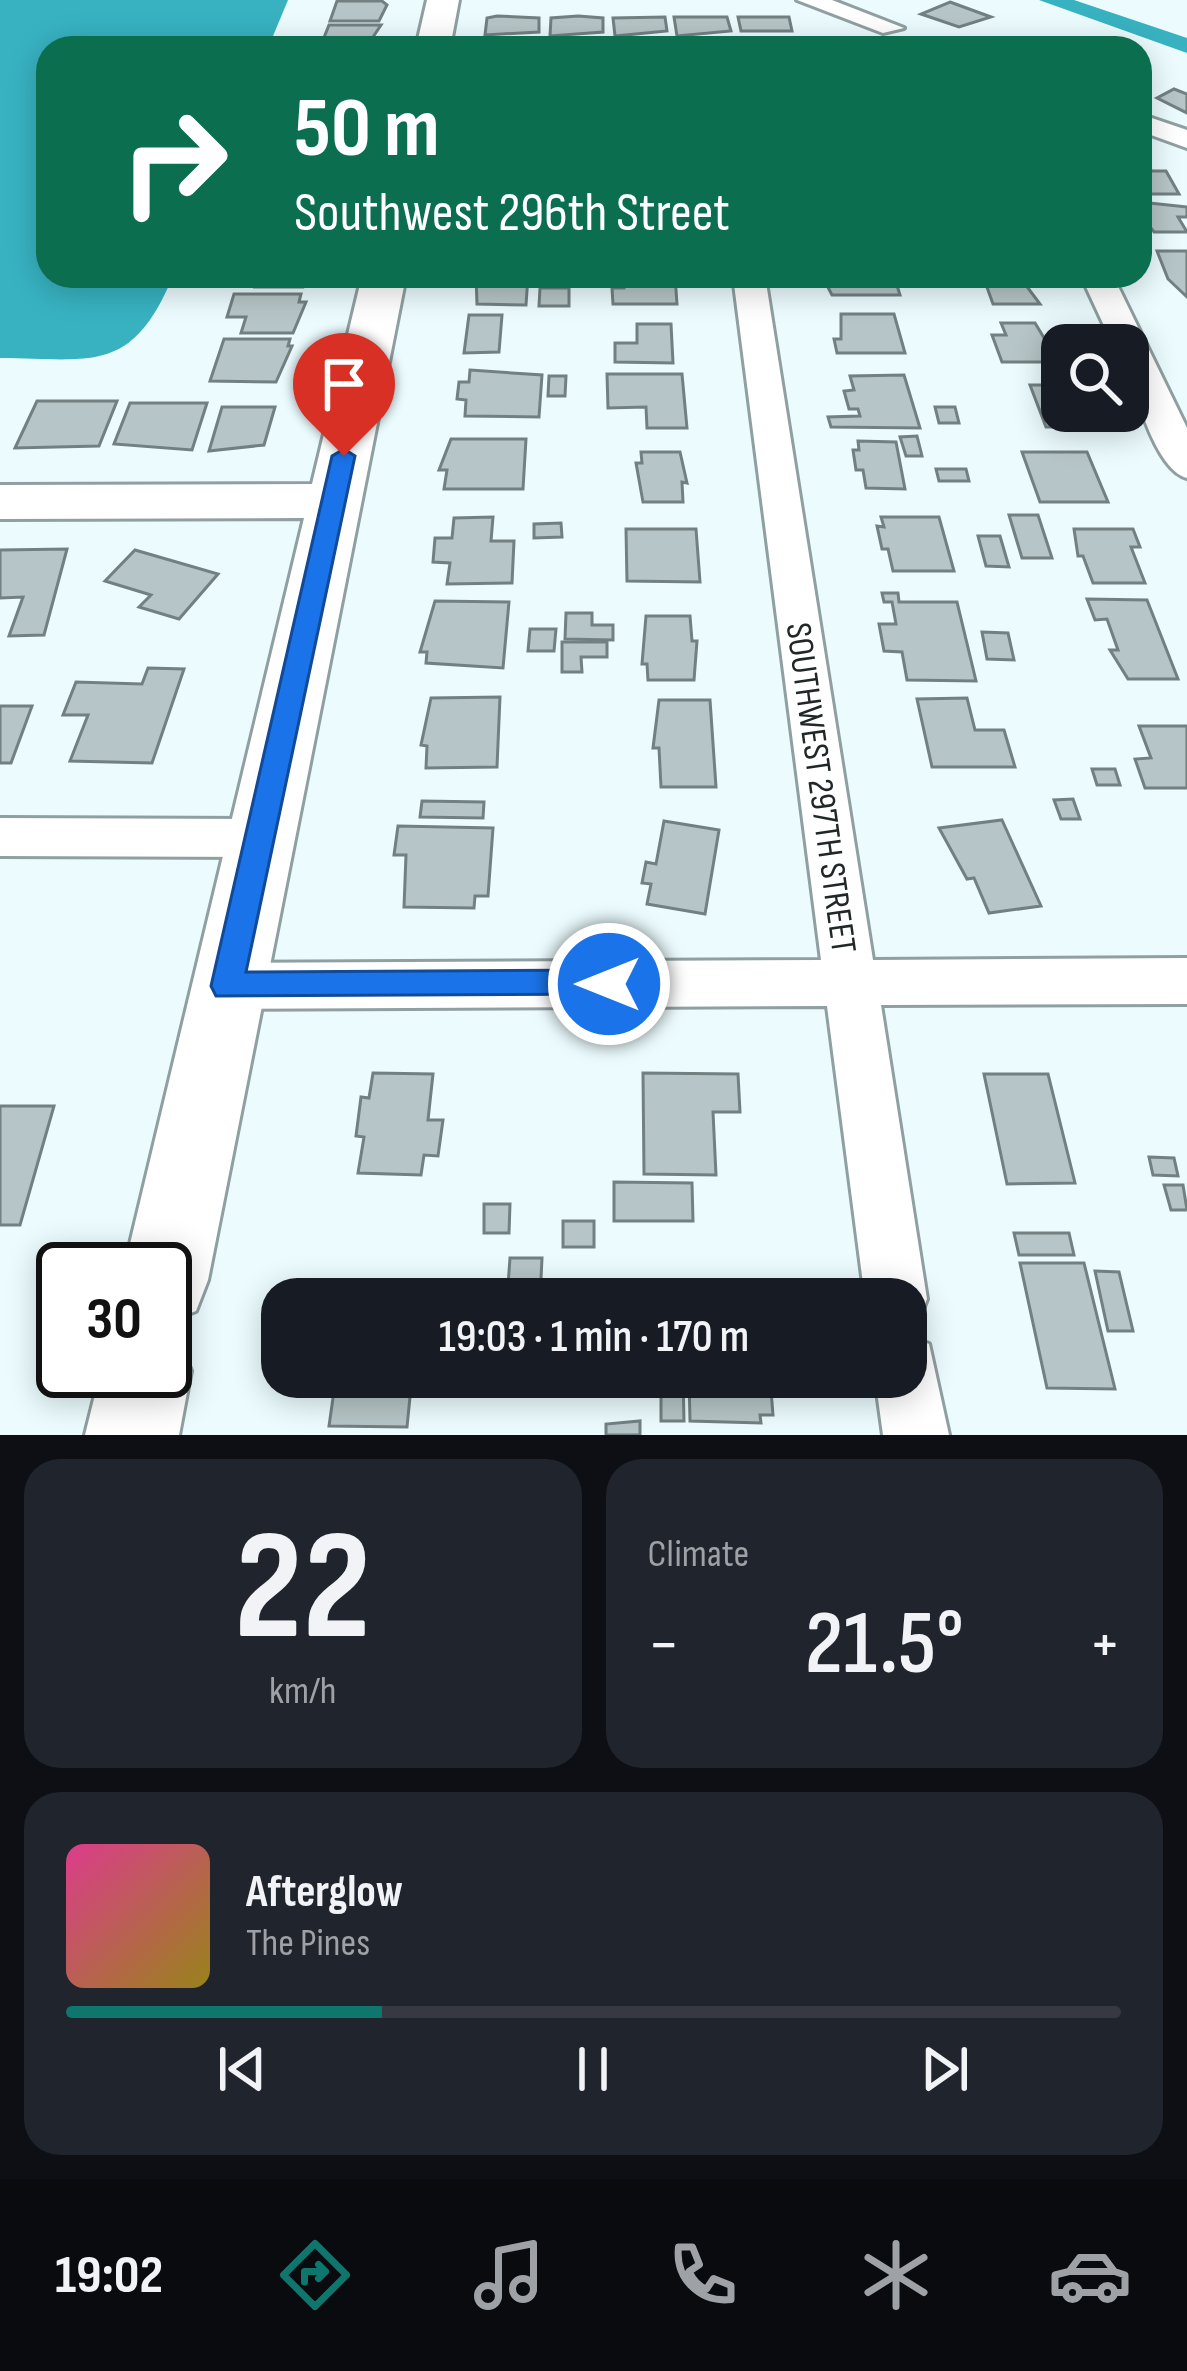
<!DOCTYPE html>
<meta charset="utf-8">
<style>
:root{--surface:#171b24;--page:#20242c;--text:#f1f3f6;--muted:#9ea1a6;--line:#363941;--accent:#0f766e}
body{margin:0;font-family:"Sofia Sans Condensed",sans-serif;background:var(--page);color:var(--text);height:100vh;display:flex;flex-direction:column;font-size:45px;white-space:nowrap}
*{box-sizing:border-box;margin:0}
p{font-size:39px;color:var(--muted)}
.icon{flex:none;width:66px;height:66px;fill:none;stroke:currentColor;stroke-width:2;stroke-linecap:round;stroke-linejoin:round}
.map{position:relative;height:1435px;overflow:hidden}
.drawer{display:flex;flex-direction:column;gap:24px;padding:24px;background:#0d0f14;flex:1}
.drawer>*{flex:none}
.guide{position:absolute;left:36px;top:36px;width:1116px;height:252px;border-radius:36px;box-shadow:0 6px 30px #0003;background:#0b6e4f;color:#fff;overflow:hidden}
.fabs{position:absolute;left:1041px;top:324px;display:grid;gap:24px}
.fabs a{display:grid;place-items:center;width:108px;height:108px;border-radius:24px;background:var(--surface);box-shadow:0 6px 30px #0003;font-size:60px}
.speed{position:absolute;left:36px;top:1242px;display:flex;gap:24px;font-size:60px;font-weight:700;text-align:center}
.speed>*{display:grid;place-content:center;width:156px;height:156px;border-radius:50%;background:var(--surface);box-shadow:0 6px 30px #0003;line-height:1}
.speed .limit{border:6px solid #111;border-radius:18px;background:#fff;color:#111}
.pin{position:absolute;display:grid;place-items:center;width:102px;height:102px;color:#fff;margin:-123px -51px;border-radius:50% 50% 50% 0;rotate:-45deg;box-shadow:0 0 12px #0007}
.pin .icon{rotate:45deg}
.me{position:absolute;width:132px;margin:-66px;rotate:270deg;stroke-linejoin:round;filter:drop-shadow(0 0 9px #0008)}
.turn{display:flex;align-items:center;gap:42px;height:252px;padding:0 60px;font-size:54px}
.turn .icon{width:156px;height:156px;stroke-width:2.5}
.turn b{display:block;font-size:84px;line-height:102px}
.big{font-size:90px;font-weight:600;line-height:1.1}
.drawer .card{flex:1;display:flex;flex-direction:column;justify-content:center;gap:18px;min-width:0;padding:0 42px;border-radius:36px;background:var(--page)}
.drawer .dial{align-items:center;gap:0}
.dial b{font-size:156px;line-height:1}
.song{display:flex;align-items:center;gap:36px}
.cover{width:144px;height:144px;border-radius:18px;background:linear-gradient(135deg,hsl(330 70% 55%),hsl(50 70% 35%))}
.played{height:12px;border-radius:6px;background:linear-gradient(90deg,var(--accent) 30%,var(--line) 30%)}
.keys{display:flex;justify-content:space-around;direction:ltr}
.heat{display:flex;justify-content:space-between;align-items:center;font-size:66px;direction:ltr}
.drawer .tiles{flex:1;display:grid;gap:24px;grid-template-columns:1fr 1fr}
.card:last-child{grid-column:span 2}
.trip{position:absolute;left:261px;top:1278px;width:666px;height:120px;border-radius:36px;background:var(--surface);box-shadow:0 6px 30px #0003;font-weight:600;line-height:120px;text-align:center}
.menu{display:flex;height:192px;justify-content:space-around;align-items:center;background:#090b0e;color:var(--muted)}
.menu .icon{width:84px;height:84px}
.menu .current{color:var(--accent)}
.menu b{font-size:54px;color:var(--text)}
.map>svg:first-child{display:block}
.water{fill:#38b2c1}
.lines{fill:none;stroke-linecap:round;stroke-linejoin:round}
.canal{fill:#38b2c1;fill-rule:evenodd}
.building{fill:#b6c5c7;stroke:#728082;stroke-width:3}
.street-casing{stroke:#909fa1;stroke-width:6}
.secondary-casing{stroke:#909fa1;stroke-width:6}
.street{fill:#fff;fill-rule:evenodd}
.secondary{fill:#fff;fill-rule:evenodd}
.route{fill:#1a73e8;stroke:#114b97;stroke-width:3}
.labels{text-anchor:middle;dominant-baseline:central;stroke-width:12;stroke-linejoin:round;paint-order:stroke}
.street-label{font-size:36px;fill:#212727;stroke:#fff}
</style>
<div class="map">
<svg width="1187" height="1435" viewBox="0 0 1187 1435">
<rect width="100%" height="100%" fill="#ebfbfe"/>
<path class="water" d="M 0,0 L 288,0 L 268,48 L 48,48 L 48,276 L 173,276 C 132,374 94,359 0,358 Z"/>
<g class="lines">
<polygon class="canal" points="1039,0 1074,0 1187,38 1187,53"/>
</g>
<g class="building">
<polygon points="337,1 382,1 387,5 379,21 330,21"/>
<polygon points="950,2 991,17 959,27 921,14"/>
<polygon points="497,16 539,18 539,32 485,35 487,18"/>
<polygon points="578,16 603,18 603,32 550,36 551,18"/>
<polygon points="665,17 667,31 615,36 613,18"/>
<polygon points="674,17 727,17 731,31 677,36"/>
<polygon points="738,17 789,17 792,31 741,31"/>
<polygon points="329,25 381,25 367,46 321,45"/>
<polygon points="1174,89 1187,94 1187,113 1157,98"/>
<polygon points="1140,159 1152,171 1166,171 1179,194 1140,194"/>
<polygon points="1140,202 1187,207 1187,217 1178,217 1187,232 1154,232 1140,214"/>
<polygon points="1157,251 1187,251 1187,297 1168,279"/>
<polygon points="259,276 306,276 303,287 255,287"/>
<polygon points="476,276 528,276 526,305 477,304"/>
<polygon points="624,276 675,276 677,304 613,304 612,288 624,288"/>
<polygon points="822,276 894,276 900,295 832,295"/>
<polygon points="983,276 1019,276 1040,304 993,304"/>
<polygon points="540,288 569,288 569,306 539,306"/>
<polygon points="234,294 301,294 299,302 306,302 293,333 241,333 246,317 227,317"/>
<polygon points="841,314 894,314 905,353 837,353 834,339 841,339"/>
<polygon points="469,315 502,315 499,352 464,353"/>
<polygon points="1001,323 1035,323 1055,356 1049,356 1052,362 1002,362 992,335 1006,335"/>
<polygon points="637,324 671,324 673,363 615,362 615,343 637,343"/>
<polygon points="224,339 290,339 288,346 292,346 276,382 210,381"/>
<polygon points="470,370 542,375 539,417 465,416 466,400 457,399 459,382 469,382"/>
<polygon points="607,374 682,374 687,428 647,428 646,407 608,408"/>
<polygon points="904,375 920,428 831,427 828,417 860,416 858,409 849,409 844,391 854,390 850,376"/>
<polygon points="549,376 566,376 565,396 548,396"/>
<polygon points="1030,385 1062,385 1062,411 1078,411 1085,427 1046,427"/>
<polygon points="37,401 117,401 99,446 15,448"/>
<polygon points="130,403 207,403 192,450 114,444"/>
<polygon points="222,407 275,407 264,445 209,451"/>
<polygon points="935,407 955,407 959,423 939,423"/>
<polygon points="917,436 922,456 906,456 900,437"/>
<polygon points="451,439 526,439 523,489 444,489 447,470 439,470"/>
<polygon points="858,441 896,442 905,489 866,488 863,470 856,470 853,450 859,450"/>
<polygon points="641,452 680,452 687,483 682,482 683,502 643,502 636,463 642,463"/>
<polygon points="1022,452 1087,452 1108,502 1040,502"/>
<polygon points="936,469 966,469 969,481 939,481"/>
<polygon points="1009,515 1038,515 1052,558 1022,558"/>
<polygon points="493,517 491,541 514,541 512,583 447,584 450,563 433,562 435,538 452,538 454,518"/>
<polygon points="881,517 939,517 954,571 893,571 888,549 882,549 877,526 884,527"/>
<polygon points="561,523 562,537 534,538 534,524"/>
<polygon points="626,529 696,529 700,582 627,581"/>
<polygon points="1074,529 1133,529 1140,547 1131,547 1145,583 1093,583 1083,556 1078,556"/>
<polygon points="978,536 1000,536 1009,567 986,566"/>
<polygon points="67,549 44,635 9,636 23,597 0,598 0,550"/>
<polygon points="135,550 218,574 179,619 139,607 151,595 105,581"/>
<polygon points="882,593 898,593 899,602 957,602 976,681 907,680 902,652 884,651 879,624 896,624 892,602 884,602"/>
<polygon points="1087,599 1147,600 1178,679 1128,679 1110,650 1118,650 1107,619 1095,620"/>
<polygon points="435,601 509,602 503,668 426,663 427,652 420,652"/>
<polygon points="566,613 592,613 592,625 613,625 613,640 565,639"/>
<polygon points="646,616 690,616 692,641 697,641 694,680 648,680 647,664 642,664"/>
<polygon points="530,629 556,629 554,651 528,651"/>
<polygon points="982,632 1008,633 1014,660 987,659"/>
<polygon points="562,642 607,642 607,657 581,657 582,672 562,672"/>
<polygon points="148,668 184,669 152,763 70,761 88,715 63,715 76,682 142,684"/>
<polygon points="500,697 497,767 426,768 427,746 421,745 431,698"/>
<polygon points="967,698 975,730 1004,730 1015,767 932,767 917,699"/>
<polygon points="659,700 710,700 716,787 661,787 659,748 653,748"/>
<polygon points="0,706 32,706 11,763 0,763"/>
<polygon points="1139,726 1187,726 1187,788 1145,788 1135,759 1151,758"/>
<polygon points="1092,769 1115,769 1120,785 1097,785"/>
<polygon points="1073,799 1080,819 1061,819 1054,800"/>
<polygon points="422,801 484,802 483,818 420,817"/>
<polygon points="1002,820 1041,906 989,913 974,878 967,879 939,828"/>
<polygon points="664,821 719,830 705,914 647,904 651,884 642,883 646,862 656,864"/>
<polygon points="398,826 493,828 488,896 475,896 474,908 404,907 406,855 394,855"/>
<polygon points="373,1073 433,1074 428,1120 443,1120 438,1156 424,1155 421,1175 358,1173 364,1137 356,1136 361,1097 369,1098"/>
<polygon points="643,1073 738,1074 740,1112 713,1112 716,1175 644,1174"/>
<polygon points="984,1074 1048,1074 1075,1183 1007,1184"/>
<polygon points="0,1106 54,1106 20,1225 0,1225"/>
<polygon points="1149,1157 1174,1158 1178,1176 1153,1175"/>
<polygon points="614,1182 692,1183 693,1221 614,1221"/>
<polygon points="1164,1185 1183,1185 1187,1210 1171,1210"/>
<polygon points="484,1204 510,1204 509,1233 484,1233"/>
<rect x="563" y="1221" width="31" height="26"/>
<polygon points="1014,1233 1069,1233 1074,1255 1019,1255"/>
<polygon points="510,1258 542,1258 540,1299 507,1299"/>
<polygon points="1020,1263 1084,1263 1115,1389 1047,1388"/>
<polygon points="1095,1271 1119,1272 1133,1331 1108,1331"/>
<polygon points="686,1293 752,1294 752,1299 686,1299"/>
<polygon points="347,1294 420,1295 346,1299"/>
<polygon points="336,1377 412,1377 407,1427 329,1426"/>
<polygon points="661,1377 683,1377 684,1421 661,1421"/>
<polygon points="689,1377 770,1377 773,1415 760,1415 761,1423 690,1421"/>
<polygon points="640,1421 640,1435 606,1435 606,1424"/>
</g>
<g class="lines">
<g class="street-casing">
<g id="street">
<polygon points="797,0 832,0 904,28 883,33"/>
<polygon points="1140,114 1187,130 1187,148 1140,131"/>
<polygon points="733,276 765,276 873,960 1187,958 1187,1004 881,1005 927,1299 918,1321 906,1326 906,1299 865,1299 827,1006 227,1009 208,1002 200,986 208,970 227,963 821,960"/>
<path d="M 1081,276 L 1113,276 L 1187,428 L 1187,478 C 1154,470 1128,377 1128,345 L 1113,345 Z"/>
<polygon points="0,818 259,819 276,824 283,838 276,852 259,857 0,856"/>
<polygon points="906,1335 929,1344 949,1435 883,1435 875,1377 906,1377"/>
</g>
</g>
<g class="secondary-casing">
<g id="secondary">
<polygon points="427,0 459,0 450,48 416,48"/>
<polygon points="362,276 406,276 208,1280 196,1311 165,1323 165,1269 124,1269 304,518 0,519 0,485 312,484"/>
<polygon points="165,1334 178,1339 191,1371 179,1435 85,1435 101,1371 165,1371"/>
</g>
</g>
<use href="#street" class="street"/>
<use href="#secondary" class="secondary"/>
</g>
<polygon class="route" points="344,449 355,456 246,972 609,970 620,975 625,984 620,994 216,996 211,986 332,456"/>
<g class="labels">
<g class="street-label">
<text transform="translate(820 788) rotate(82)">SOUTHWEST 297TH STREET</text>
</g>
</g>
</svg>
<div class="fabs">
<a><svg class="icon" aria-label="search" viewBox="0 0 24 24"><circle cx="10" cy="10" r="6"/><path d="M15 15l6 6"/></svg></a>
</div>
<div class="speed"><div class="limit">30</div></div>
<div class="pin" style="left:344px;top:456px;background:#d93025"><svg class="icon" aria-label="arrive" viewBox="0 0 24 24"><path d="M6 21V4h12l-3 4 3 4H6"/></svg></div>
<svg class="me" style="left:609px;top:984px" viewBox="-20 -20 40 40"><circle r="17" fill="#1a73e8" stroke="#fff" stroke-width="3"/><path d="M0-11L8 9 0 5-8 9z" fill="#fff"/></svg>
<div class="trip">19:03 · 1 min · 170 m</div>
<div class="guide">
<div class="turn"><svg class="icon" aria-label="right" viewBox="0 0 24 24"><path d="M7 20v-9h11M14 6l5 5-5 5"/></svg><div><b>50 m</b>Southwest 296th Street</div></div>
</div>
</div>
<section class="drawer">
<div class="tiles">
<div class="card dial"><b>22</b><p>km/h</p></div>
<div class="card"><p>Climate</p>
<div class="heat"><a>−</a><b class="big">21.5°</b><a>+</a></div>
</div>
<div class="card">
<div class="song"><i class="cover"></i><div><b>Afterglow</b><p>The Pines</p></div></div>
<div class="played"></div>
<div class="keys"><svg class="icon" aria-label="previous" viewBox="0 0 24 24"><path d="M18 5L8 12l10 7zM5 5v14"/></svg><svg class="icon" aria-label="pause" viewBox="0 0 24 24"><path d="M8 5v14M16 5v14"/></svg><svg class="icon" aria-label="next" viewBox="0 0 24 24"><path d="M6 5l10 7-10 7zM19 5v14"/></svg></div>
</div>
</div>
</section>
<nav class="menu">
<b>19:02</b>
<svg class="icon current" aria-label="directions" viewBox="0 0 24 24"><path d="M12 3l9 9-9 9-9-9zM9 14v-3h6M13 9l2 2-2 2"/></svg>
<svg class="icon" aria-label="music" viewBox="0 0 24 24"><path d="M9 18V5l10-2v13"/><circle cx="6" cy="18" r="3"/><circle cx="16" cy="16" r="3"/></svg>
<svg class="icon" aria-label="phone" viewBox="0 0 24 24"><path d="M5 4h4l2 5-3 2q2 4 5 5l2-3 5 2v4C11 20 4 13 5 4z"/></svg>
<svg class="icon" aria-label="climate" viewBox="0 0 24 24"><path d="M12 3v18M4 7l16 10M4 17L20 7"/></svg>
<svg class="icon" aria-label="car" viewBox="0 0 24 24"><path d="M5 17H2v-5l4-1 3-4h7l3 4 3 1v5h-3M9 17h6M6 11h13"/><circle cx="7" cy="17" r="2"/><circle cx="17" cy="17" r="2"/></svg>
</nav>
